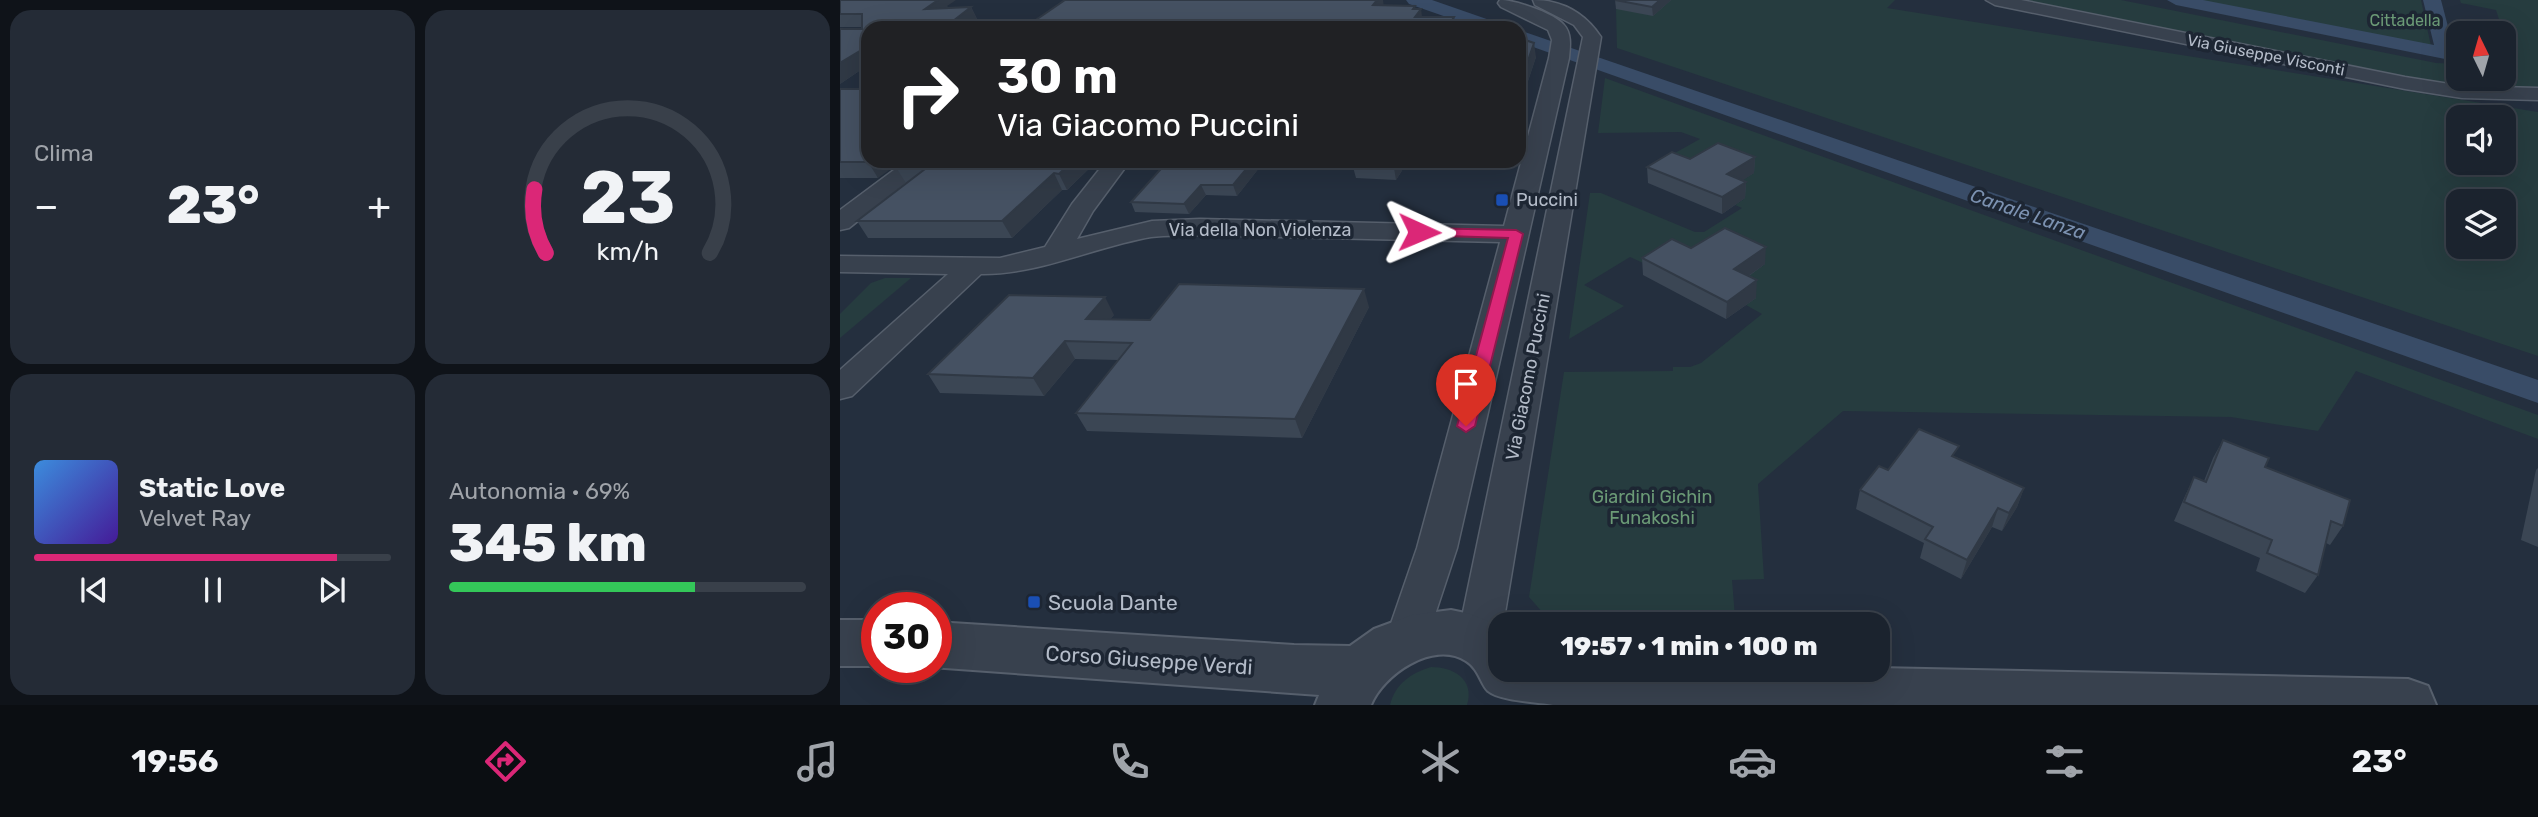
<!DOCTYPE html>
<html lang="it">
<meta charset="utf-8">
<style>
:root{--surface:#1b232e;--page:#242b36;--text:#f1f3f6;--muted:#a0a4aa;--line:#39404a;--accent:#db2777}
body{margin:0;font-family:Rubik,sans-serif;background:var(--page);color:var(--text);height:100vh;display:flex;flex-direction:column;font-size:26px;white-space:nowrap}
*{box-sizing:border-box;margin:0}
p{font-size:23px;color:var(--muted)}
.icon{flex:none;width:38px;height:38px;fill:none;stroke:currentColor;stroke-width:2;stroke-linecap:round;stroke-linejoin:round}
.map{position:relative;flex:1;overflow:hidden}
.sheet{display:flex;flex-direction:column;gap:10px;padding:10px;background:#0f1319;width:840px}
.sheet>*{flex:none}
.hud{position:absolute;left:21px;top:21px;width:665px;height:147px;border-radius:21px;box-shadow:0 7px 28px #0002,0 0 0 2px var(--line);background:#202124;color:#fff;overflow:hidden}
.needle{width:46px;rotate:355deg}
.controls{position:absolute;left:1606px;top:21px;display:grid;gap:14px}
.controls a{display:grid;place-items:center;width:70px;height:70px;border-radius:14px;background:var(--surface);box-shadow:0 7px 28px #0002,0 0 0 2px var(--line);font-size:35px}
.speed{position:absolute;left:21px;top:592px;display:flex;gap:14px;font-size:35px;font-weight:700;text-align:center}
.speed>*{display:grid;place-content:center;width:91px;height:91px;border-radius:50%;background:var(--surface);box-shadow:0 7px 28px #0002,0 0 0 2px var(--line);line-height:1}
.speed .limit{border:10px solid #d22;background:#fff;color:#111}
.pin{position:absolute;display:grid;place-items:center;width:60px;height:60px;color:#fff;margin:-72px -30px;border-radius:50% 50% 50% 0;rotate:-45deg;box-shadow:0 0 7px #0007}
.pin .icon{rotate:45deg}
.me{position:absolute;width:77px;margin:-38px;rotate:91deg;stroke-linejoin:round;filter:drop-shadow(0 0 5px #0008)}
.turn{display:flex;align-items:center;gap:24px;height:147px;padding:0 21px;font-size:32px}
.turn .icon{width:91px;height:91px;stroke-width:2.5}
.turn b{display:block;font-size:49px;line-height:60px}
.big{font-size:52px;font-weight:800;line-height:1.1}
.sheet .tile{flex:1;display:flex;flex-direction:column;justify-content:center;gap:10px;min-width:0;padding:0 24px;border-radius:21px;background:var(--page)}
.sheet .dial{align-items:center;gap:0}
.dial svg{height:182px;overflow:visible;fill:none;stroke:var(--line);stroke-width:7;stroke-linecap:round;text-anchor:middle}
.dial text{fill:var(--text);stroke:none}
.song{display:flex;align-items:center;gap:21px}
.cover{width:84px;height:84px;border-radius:10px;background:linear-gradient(135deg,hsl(210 70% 55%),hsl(260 70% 35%))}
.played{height:7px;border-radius:4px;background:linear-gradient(90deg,var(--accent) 85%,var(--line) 85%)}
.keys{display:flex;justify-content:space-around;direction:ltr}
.heat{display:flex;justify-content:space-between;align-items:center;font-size:38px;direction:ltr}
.charge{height:10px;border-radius:5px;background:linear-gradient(90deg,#34c759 69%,var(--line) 0)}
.sheet .tiles{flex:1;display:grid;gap:10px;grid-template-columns:repeat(2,1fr)}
.trip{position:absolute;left:648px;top:612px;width:402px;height:70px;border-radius:21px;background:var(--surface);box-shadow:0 7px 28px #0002,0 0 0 2px var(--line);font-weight:800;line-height:70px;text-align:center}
.tab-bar{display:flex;height:112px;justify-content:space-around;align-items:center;background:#0b0e12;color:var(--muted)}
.tab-bar .icon{width:49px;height:49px}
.tab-bar .selected{color:var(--accent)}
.tab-bar b{font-size:32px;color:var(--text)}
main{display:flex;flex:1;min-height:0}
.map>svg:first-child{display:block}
.green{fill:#263c3f;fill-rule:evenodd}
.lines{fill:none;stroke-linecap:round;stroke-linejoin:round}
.canal{fill:#394c67;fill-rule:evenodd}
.minor-casing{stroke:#565f6c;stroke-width:3}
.tertiary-casing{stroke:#565f6c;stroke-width:4}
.minor{fill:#38414e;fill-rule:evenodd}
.tertiary{fill:#38414e;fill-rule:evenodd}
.wall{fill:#3b4654}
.shaded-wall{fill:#303945}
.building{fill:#455162;stroke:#303945;stroke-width:2}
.route{fill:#db2777;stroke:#8e194d;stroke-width:2}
.transit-dot{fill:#1a4fb4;stroke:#1d2633;stroke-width:2.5}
.labels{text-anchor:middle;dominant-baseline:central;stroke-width:7;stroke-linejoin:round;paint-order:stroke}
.far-park-label{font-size:16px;fill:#6b9a76;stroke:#1d2633}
.far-street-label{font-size:16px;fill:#b4bcc9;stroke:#1d2633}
.poi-label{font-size:18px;fill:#b4bcc9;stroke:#1d2633;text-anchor:start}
.street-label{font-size:18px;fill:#b4bcc9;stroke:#1d2633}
.park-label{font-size:18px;fill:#6b9a76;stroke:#1d2633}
.water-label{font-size:19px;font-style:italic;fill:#7c92b1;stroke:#1d2633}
.near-poi-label{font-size:21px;fill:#b4bcc9;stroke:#1d2633;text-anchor:start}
.near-street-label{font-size:21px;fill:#b4bcc9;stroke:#1d2633}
</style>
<main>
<section class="sheet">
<div class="tiles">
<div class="tile"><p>Clima</p>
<div class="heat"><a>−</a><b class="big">23°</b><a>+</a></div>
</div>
<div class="tile dial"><svg viewBox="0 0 100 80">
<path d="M14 69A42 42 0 1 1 86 69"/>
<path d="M14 69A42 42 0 0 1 9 41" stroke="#db2777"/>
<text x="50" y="56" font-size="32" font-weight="700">23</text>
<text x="50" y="72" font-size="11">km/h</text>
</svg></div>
<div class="tile">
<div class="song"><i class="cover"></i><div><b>Static Love</b><p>Velvet Ray</p></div></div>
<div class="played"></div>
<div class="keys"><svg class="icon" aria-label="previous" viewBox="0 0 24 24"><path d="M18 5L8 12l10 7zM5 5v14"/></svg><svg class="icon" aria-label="pause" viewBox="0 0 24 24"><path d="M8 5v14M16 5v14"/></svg><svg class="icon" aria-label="next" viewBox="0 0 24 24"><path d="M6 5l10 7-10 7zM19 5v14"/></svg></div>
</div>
<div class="tile"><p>Autonomia · 69%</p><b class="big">345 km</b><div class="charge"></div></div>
</div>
</section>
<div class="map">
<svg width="1698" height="705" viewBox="0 0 1698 705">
<rect width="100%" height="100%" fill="#242f3e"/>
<g class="green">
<path d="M 787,0 L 1055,0 L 1047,8 L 1698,112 L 1698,356 L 777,48 L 776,9 ZM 1619,117 L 1664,117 L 1664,163 L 1619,163 ZM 1619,201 L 1664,201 L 1664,247 L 1619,247 Z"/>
<polygon points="1171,0 1281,0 1596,63 1619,64 1619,79 1664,79 1664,58 1671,55 1656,10 1621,3 1620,0 1698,0 1698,88 1617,85 1563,78"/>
<polygon points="1355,0 1581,0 1591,46"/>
<polygon points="765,78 1698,415 1698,439 1516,371 1478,431 1391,417 1003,411 918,484 924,579 892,580 895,617 703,613 689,597 724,372 833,371 833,367 850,367 861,363 922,314 906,305 916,297 894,286 925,264 814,268 790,257 744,285 784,306 729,339 750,193 761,193 855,232 864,232 902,208 895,205 905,198 808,168 860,139 841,132 758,133"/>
<polygon points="45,278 71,278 0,338 0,314 31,283"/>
<path d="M 591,667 C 613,667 635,679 627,705 L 550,705 C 555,684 571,673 591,667 Z"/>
</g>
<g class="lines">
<g class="canal">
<polygon points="566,0 592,0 661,24 664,28 638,28 569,4"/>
<polygon points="1327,0 1363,0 1594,45 1583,0 1601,0 1615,53 1605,59 1336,5"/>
<polygon points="679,30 1698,380 1698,403 679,42"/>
</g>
<g class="minor-casing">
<g id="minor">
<path d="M 660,0 C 675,0 714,13 724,25 C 732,34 730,47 729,58 L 617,548 L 583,651 L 568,657 L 553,651 L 546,638 L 577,548 L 660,242 L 360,235 C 344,236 327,235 311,237 C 254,247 198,275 141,274 L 12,396 L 0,399 L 0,370 L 108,274 L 0,272 L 0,256 L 160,258 L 205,247 L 232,204 L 266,161 L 290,161 L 253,211 L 237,239 L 312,221 L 360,219 L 664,226 L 709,58 L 712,40 L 708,30 L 661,7 L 658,3 Z"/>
<path d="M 693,0 C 722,0 745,13 761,37 L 663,625 L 660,625 L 660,643 L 654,654 L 639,660 L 624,654 L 617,641 L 743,37 L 734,25 L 695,5 Z"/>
<polygon points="1146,0 1181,0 1565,77 1622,86 1698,88 1698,100 1622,98 1565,89 1155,5"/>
<polygon points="66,161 93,161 9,228 0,230 0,210"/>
</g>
</g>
<g class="tertiary-casing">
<g id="tertiary">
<path d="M 611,610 L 630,614 L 660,626 L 660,670 L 1038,670 L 1038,668 L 1568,679 L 1588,686 L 1596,705 L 713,705 C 697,702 660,701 648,691 C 640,683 639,669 626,661 C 593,640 543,675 531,705 L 475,705 L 479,695 L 91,667 L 96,667 L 96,622 L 454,645 L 510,646 L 534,629 L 572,615 Z"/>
<rect x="0" y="620" width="37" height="46"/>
</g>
</g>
<use href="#minor" class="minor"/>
<use href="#tertiary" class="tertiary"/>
</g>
<g class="wall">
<polygon points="0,0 107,6 108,8 131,7 138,21 28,28 28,65 0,84 22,27 0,27"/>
<polygon points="775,0 831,0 813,16 776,9"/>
<polygon points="679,38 696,57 681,102 679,102"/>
<polygon points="0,89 38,178 0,178"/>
<polygon points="915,157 914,173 902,180 906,182 905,198 882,214 808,183 807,167"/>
<polygon points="257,161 227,190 222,190 172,238 28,238 17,221 66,183 57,169"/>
<polygon points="328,161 479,161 478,164 423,163 397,196 366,195 349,214 295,212 291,202"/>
<polygon points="568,161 556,180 516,178 513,167"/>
<polygon points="851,248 925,264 909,276 916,298 886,319 803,275 802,258"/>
<polygon points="529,307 462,438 247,431 236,413 278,360 235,359 204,396 100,393 88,374 274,315 270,319 310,320"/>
<polygon points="1383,440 1425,467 1503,526 1490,545 1486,543 1478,575 1465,593 1416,571 1420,558 1334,521 1345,496 1354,477 1364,481 1373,458"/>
<polygon points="1116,457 1184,488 1177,507 1162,531 1152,527 1121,579 1080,558 1084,543 1016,509 1020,490 1048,470"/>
<polygon points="1698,468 1698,547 1681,540 1696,470"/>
</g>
<g class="shaded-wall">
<polygon points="96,0 116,0 107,6 109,10 85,9"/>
<polygon points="537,0 543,0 544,8 533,5"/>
<polygon points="820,0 831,0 813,16 812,7"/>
<polygon points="575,6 577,15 581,9 583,23 579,28 573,9"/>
<polygon points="131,7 138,21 129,28 104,28"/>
<polygon points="614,17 616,28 607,28"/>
<polygon points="694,43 696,57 681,102 679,87"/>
<polygon points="28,46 28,65 0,84 0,63"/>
<polygon points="915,157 914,173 887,191 887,174"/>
<polygon points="30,161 62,161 38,178 28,162"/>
<polygon points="232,161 257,161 227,190 219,174"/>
<polygon points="413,161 422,161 423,163 397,196 393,185"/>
<polygon points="558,161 568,161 556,180 554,168"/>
<polygon points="214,173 222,190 172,238 162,221"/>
<polygon points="906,182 905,198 882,214 882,197"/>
<polygon points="361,185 366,195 349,214 344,204"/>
<polygon points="926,247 925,264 894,286 894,269"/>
<polygon points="917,280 916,298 886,319 887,302"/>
<polygon points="524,289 529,307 462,438 455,419"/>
<polygon points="265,297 274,315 256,337 246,319"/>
<polygon points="225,341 235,359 204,396 193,378"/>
<polygon points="1184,488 1177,507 1162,531 1169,513"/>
<polygon points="1158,508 1152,527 1121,579 1127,560"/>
</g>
<g class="building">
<polygon points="0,0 98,0 85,9 131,7 104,28 28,28 28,46 0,63 0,29 22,29 22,14 0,14"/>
<polygon points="225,0 537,0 533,5 575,6 573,9 581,9 575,17 614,17 607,28 140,28 184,28"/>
<polygon points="775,0 820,0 812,7"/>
<polygon points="679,38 694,43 679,87"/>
<polygon points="0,89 28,89 28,161 30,161 28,162 0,162"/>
<polygon points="878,143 915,157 887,174 906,182 882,197 807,167 832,152 850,159"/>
<polygon points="67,161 232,161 219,174 214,173 162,221 17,221 85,169 57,169"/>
<polygon points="328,161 413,161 393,185 361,185 344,204 291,202"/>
<polygon points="517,161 558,161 554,168 513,167"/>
<polygon points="885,228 926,247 894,269 917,280 887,302 802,258 832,239 851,248"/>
<polygon points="339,284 524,289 455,419 236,413 292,343 225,341 193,378 88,374 169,295 265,297 246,319 310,320"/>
<polygon points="1079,429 1119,446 1112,456 1184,488 1169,513 1158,508 1127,560 1085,539 1093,527 1020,490 1039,466 1048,470"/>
<polygon points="1383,440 1429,458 1425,467 1510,500 1503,526 1491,521 1478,575 1427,553 1432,540 1344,502 1354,477 1366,482"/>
</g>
<polygon class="route" points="579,228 676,230 683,234 635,426 626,432 617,426 668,238 574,235 574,229"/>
<g class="transit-dot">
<rect x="655" y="193" width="14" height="14" rx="3.5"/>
<rect x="187" y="595" width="14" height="14" rx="3.5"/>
</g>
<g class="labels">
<g class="far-park-label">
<text x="1565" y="20">Cittadella</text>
</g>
<g class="far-street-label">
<text transform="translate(1426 55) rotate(11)">Via Giuseppe Visconti</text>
</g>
<g class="poi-label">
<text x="676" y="200">Puccini</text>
</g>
<g class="street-label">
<text x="420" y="230">Via della Non Violenza</text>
<text transform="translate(688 377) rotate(-79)">Via Giacomo Puccini</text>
</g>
<g class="park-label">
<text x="812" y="497">Giardini Gichin<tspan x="812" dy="21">Funakoshi</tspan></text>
</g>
<g class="water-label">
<text transform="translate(1188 214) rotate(19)">Canale Lanza</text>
</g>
<g class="near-poi-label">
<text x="208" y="602">Scuola Dante</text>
</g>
<g class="near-street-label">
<text transform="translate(309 660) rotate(4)">Corso Giuseppe Verdi</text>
</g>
</g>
</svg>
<div class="controls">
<a><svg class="needle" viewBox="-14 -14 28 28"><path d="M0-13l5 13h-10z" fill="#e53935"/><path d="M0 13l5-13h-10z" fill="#a0a4aa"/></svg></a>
<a><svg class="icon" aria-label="sound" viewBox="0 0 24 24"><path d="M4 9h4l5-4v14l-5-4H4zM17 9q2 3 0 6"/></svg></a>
<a><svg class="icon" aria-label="layers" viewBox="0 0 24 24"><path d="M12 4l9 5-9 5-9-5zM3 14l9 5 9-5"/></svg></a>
</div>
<div class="speed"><div class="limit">30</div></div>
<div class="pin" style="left:626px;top:426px;background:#d93025"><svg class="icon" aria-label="arrive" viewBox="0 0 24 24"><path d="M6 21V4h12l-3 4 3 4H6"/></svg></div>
<svg class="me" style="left:579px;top:232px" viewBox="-20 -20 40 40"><path d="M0-17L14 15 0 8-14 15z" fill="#db2777" stroke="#fff" stroke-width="4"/></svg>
<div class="trip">19:57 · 1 min · 100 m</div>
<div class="hud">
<div class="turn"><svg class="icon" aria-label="right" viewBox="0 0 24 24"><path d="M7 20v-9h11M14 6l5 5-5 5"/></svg><div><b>30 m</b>Via Giacomo Puccini</div></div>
</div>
</div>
</main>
<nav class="tab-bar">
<b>19:56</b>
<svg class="icon selected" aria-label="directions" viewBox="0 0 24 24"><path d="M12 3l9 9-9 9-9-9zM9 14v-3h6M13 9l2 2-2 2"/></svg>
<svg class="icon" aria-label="music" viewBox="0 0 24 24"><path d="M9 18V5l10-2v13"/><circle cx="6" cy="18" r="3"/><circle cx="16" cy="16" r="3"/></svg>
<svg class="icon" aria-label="phone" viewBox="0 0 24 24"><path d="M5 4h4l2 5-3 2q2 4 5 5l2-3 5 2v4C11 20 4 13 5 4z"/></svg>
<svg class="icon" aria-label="climate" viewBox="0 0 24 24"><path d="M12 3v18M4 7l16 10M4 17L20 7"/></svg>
<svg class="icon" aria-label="car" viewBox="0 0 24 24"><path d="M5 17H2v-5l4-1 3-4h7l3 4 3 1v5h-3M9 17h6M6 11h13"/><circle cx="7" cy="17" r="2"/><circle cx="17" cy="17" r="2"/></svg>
<svg class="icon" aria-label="filters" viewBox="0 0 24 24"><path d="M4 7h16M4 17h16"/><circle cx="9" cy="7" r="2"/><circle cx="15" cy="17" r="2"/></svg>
<b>23°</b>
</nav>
